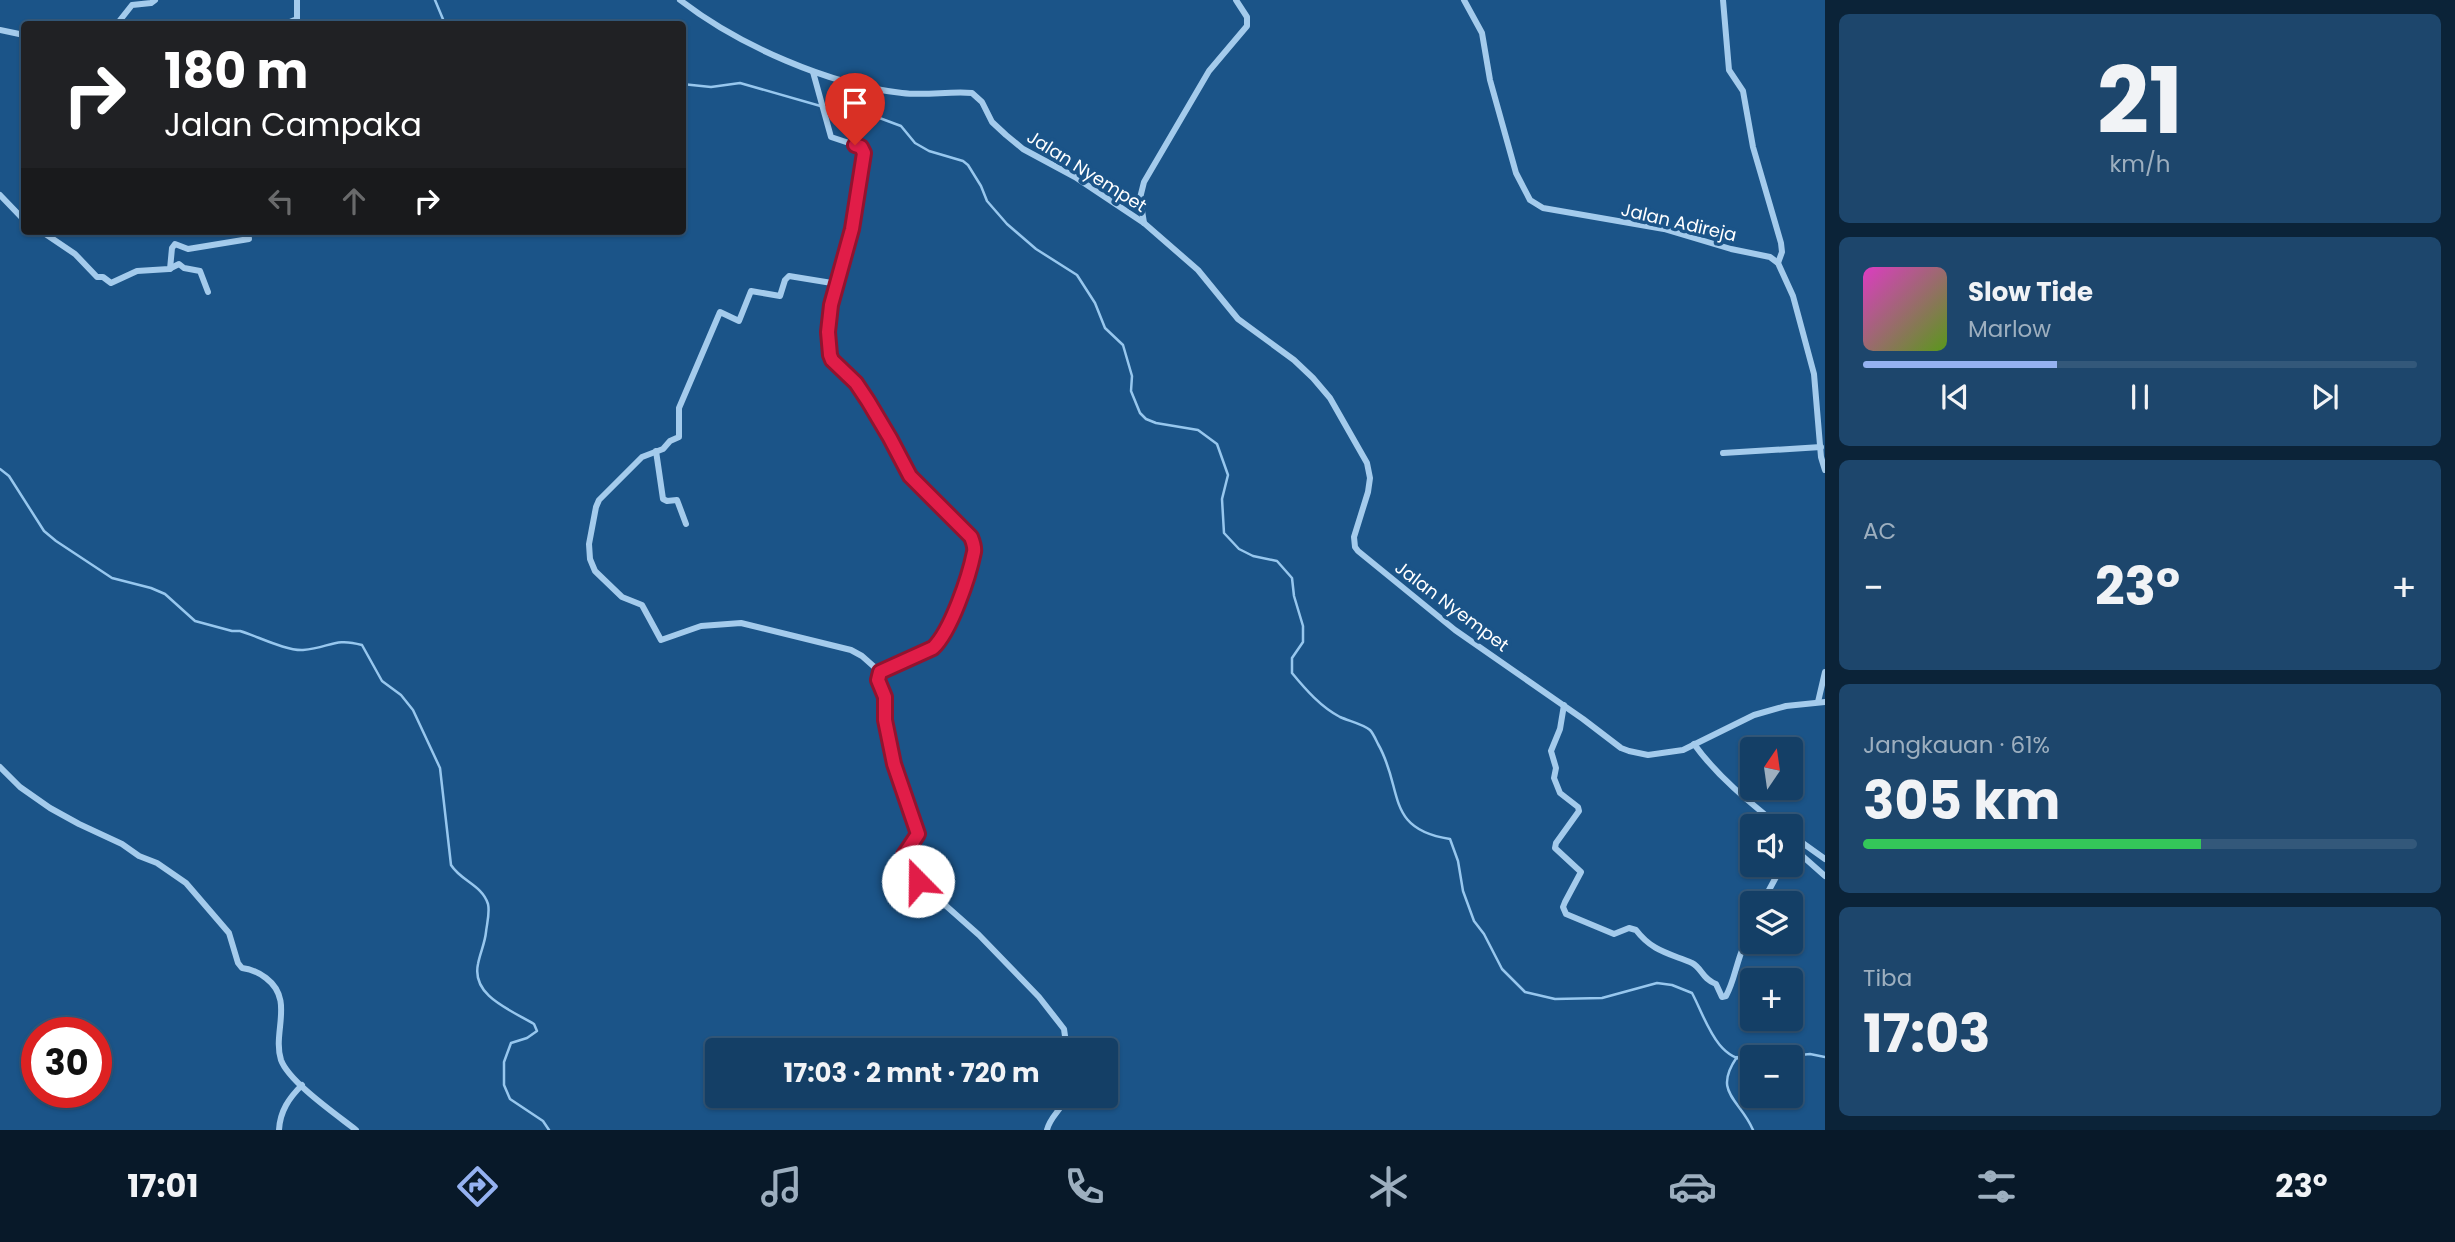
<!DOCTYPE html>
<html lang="id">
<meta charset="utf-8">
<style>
:root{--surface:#143f66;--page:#1d466c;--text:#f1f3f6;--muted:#9dafbf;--line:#33587a;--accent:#95b2f1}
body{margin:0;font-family:Poppins,sans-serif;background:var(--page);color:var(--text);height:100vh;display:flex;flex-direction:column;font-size:26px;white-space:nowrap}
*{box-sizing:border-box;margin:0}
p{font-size:23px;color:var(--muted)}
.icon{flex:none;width:38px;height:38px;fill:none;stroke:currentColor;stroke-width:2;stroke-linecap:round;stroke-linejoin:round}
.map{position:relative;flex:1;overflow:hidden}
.details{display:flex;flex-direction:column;gap:14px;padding:14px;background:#0b2338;width:630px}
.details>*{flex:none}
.top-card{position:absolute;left:21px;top:21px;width:665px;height:214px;border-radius:7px;box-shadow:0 2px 5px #0004,0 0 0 2px var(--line);background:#202124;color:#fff;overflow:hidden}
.needle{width:46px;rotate:13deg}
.fabs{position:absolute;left:1740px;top:737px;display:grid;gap:14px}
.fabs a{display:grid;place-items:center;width:63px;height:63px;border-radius:7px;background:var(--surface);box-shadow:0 2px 5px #0004,0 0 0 2px var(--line);font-size:35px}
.speed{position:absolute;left:21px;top:1017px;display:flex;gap:14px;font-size:35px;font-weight:700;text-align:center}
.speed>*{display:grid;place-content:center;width:91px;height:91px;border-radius:50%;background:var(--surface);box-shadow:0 2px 5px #0004,0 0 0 2px var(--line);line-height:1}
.speed .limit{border:10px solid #d22;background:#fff;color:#111}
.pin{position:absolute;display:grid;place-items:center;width:60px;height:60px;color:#fff;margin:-72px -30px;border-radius:50% 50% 50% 0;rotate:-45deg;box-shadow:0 0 7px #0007}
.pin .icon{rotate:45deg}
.me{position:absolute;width:77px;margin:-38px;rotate:338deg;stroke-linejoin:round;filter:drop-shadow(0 0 5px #0008)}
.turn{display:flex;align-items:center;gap:24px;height:147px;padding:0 28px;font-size:32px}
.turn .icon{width:91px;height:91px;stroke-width:2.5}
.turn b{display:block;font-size:49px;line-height:60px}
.lanes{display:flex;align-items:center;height:66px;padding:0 28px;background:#0003;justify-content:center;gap:35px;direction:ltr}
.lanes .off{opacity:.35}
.big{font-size:52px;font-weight:700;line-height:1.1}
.details .card{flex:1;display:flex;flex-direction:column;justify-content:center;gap:10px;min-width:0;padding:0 24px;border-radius:10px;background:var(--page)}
.details .dial{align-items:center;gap:0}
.dial b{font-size:91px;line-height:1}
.song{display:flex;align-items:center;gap:21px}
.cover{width:84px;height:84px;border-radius:10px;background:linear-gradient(135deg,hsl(310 70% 55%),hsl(90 70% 35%))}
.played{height:7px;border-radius:4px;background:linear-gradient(90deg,var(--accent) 35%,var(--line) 35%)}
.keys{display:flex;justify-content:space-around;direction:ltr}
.heat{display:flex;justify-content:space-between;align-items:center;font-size:38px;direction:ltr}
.charge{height:10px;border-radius:5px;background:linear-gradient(90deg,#34c759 61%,var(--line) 0)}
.trip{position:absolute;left:705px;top:1038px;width:413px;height:70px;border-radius:7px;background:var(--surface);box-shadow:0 2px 5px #0004,0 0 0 2px var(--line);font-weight:700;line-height:70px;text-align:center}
.tab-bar{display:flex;height:112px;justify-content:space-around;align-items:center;background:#081929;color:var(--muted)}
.tab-bar .icon{width:49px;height:49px}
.tab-bar .selected{color:var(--accent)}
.tab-bar b{font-size:32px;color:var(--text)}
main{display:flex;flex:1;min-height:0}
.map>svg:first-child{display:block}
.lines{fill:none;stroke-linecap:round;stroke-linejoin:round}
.stream{stroke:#97c7ee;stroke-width:2.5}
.minor{stroke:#a4cbec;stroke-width:6}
.route-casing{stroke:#92132f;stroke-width:18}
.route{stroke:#e11d48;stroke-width:12}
.labels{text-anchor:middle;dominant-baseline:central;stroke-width:7;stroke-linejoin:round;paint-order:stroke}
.street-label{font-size:18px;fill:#fff;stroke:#1b5488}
</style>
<main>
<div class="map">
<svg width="1825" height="1130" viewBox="0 0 1825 1130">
<rect width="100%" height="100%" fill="#1b5488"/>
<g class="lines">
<g class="stream">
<polyline points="435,0 445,24"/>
<path d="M 682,84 L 711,87 L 740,83 L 824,107 L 847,112 L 866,113 L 901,126 L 915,143 L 929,151 L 963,161 L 968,165 L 981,186 L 987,201 L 1007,224 L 1036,249 L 1077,275 L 1095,303 L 1105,328 L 1123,345 L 1132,376 L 1131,391 L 1140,413 L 1146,419 L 1156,423 L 1198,430 L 1217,444 L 1228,475 L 1222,499 L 1224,533 L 1239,549 L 1253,556 L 1277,561 L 1292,578 L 1294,596 L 1303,626 L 1303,642 L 1292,658 L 1292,673 C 1306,690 1321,707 1340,717 C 1349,721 1363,724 1370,730 C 1373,733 1376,740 1378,744 C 1404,789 1384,829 1450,839 L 1458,861 L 1463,891 L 1474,921 L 1484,934 L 1502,969 L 1525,992 L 1555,999 L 1602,998 L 1657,983 L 1672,985 L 1692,993 C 1705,1017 1717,1063 1752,1060"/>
<path d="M 0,469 L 9,476 L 44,531 L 56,541 L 112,578 L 151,588 L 165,594 L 195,621 L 232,631 L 240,631 C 257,636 286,651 303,650 C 330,648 334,637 362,645 L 382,681 L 401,695 L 413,710 L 440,768 L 451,865 C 461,881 482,885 488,904 C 490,913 487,923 486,932 C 485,943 480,953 478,964 C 471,996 511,1010 534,1024 L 537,1031 L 527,1038 L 511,1043 L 504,1062 L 504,1085 L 510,1099 L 543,1121 L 549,1130"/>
<path d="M 1737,1057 C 1712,1093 1740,1099 1753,1130"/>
<polyline points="1781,1057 1810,1054 1825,1057"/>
</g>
<g class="minor">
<path d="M 680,0 C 738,45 829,85 902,93 C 926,96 949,91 972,93 L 982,102 L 992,122 L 1006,135 L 1023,149 L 1075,177 L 1144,223 L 1198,270 L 1238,319 L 1294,360 L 1313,378 L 1330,398 L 1367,463 L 1370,478 L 1368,492 L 1354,537 L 1355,547 L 1358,551 L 1455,630 L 1583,719 L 1621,748 L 1629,751 L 1648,755 L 1683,750 L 1754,715 L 1786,706 L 1825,702"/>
<polyline points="1464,0 1482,33 1490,80 1516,173 1530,200 1543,208 1664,229 1731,249 1770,257 1778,263 1793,296 1814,374 1821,457 1825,470"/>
<polyline points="1723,0 1729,70 1743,91 1753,147 1781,243 1782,252 1778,263"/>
<polyline points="117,24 132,5 151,3 155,0"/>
<polyline points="285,24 297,19 297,0"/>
<polyline points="0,30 24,35"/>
<path d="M 813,72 L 831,137 L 861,147 L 864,153 L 852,229 L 831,305 L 828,332 L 830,355 L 832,360 L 856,383 L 879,419 L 910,476 L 971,537 C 973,542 975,547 974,552 C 970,575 949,632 933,647 L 880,672 L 878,680 L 885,697 L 885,720 L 894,764 L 918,834 L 904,855 L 908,869 L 918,881 L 979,935 L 1039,997 L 1064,1029 L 1067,1050"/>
<polyline points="0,195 24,220"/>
<polyline points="1144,223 1140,198 1144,182 1209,71 1247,26 1247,17 1236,0"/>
<polyline points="41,231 75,254 97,277 103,277 111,283 137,271 169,269 179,264 184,268 200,271 208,292"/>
<polyline points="170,269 172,248 175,244 188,249 249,239 248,231"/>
<polyline points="838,284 789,276 785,280 780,296 751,291 739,321 720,312 679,408 679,437 670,441 663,449 642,457 599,500 596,507 589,544 590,559 595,571 622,597 642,605 661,640 701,626 741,623 851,650 862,656 880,672"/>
<polyline points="656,451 663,499 667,501 677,500 686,524"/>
<polyline points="1723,453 1821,447"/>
<polyline points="1818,702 1825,672"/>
<path d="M 1564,705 L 1560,729 L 1551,751 L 1556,768 L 1554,778 L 1560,793 L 1578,807 L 1579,811 L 1556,843 L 1555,848 L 1581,872 L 1565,902 L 1563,907 L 1566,914 L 1614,934 L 1629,928 L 1636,930 C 1652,951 1668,953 1692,963 C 1702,968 1702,979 1716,984 L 1722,997 L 1726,996 C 1737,976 1737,951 1752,933"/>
<path d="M 1694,744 C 1717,776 1748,801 1779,826"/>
<path d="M 0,767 L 20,787 L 50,808 L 79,824 L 122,844 L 139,856 L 157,863 L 186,883 L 229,933 L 238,963 L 242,968 C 252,969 258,972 266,978 C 295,1000 272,1032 281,1060 C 289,1082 337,1115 356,1130"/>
<polyline points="1790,834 1825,859"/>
<polyline points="1790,853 1799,853 1825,876"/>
<polyline points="1762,903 1783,864"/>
<path d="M 279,1130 C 280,1111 289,1098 302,1085"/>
<path d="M 1047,1130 C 1050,1116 1063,1109 1066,1096"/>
</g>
</g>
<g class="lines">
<g class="route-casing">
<path id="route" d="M 855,145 L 861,147 L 864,153 L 852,229 L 831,305 L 828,332 L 830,355 L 832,360 L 856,383 L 868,401 L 890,438 L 910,476 L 971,537 C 973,542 975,547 974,552 C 969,577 951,631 933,648 L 880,672 L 878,680 L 885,697 L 885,720 L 894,764 L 918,834 L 904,855 L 908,869 L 918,881"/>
</g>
<use href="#route" class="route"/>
</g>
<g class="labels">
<g class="street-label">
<text transform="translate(1087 171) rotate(32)">Jalan Nyempet</text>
<text transform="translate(1679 222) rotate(13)">Jalan Adireja</text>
<text transform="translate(1452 606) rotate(37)">Jalan Nyempet</text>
</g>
</g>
</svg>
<div class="fabs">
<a><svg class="needle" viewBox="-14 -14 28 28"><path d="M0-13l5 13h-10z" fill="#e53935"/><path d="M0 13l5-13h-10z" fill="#9dafbf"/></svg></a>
<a><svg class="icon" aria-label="sound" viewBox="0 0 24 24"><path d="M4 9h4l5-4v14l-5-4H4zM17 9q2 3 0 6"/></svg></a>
<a><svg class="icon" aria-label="layers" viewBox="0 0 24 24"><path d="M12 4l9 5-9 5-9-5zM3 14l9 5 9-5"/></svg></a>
<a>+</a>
<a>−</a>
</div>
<div class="speed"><div class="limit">30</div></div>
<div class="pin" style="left:855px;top:145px;background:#d93025"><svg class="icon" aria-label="arrive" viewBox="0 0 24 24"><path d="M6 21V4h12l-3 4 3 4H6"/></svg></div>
<svg class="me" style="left:918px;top:881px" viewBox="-20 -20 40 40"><circle r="19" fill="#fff"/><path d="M0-13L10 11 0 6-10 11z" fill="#e11d48"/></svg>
<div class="trip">17:03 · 2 mnt · 720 m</div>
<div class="top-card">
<div class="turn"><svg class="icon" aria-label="right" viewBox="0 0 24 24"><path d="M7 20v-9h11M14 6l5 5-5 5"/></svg><div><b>180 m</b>Jalan Campaka</div></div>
<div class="lanes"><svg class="icon off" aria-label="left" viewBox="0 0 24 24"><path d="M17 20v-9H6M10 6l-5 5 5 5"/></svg><svg class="icon off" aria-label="ahead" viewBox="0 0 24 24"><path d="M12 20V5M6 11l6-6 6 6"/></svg><svg class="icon" aria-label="right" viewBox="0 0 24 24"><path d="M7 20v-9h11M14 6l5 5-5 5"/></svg></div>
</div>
</div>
<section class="details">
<div class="card dial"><b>21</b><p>km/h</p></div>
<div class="card">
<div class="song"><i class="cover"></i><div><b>Slow Tide</b><p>Marlow</p></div></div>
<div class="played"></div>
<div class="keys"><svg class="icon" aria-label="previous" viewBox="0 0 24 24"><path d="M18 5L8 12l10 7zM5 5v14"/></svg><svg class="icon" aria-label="pause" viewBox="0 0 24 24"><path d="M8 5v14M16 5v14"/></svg><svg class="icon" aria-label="next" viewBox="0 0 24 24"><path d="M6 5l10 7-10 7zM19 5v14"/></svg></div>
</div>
<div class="card"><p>AC</p>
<div class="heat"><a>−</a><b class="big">23°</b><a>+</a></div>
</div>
<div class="card"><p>Jangkauan · 61%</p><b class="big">305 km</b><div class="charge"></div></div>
<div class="card"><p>Tiba</p><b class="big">17:03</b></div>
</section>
</main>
<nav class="tab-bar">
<b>17:01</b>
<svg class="icon selected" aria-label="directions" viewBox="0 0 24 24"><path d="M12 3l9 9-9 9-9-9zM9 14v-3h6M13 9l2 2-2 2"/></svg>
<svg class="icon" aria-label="music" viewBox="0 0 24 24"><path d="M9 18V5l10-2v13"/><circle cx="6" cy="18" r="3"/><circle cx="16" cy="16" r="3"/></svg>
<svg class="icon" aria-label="phone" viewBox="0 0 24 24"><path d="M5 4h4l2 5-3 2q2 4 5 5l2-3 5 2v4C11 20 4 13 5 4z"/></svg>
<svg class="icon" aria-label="climate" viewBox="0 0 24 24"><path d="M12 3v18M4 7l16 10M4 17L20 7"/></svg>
<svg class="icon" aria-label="car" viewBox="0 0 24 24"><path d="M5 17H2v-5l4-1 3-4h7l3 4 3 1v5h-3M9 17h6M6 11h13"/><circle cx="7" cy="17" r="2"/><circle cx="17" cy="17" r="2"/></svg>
<svg class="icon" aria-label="filters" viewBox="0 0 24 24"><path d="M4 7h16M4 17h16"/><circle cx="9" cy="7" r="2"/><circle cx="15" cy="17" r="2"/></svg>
<b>23°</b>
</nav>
